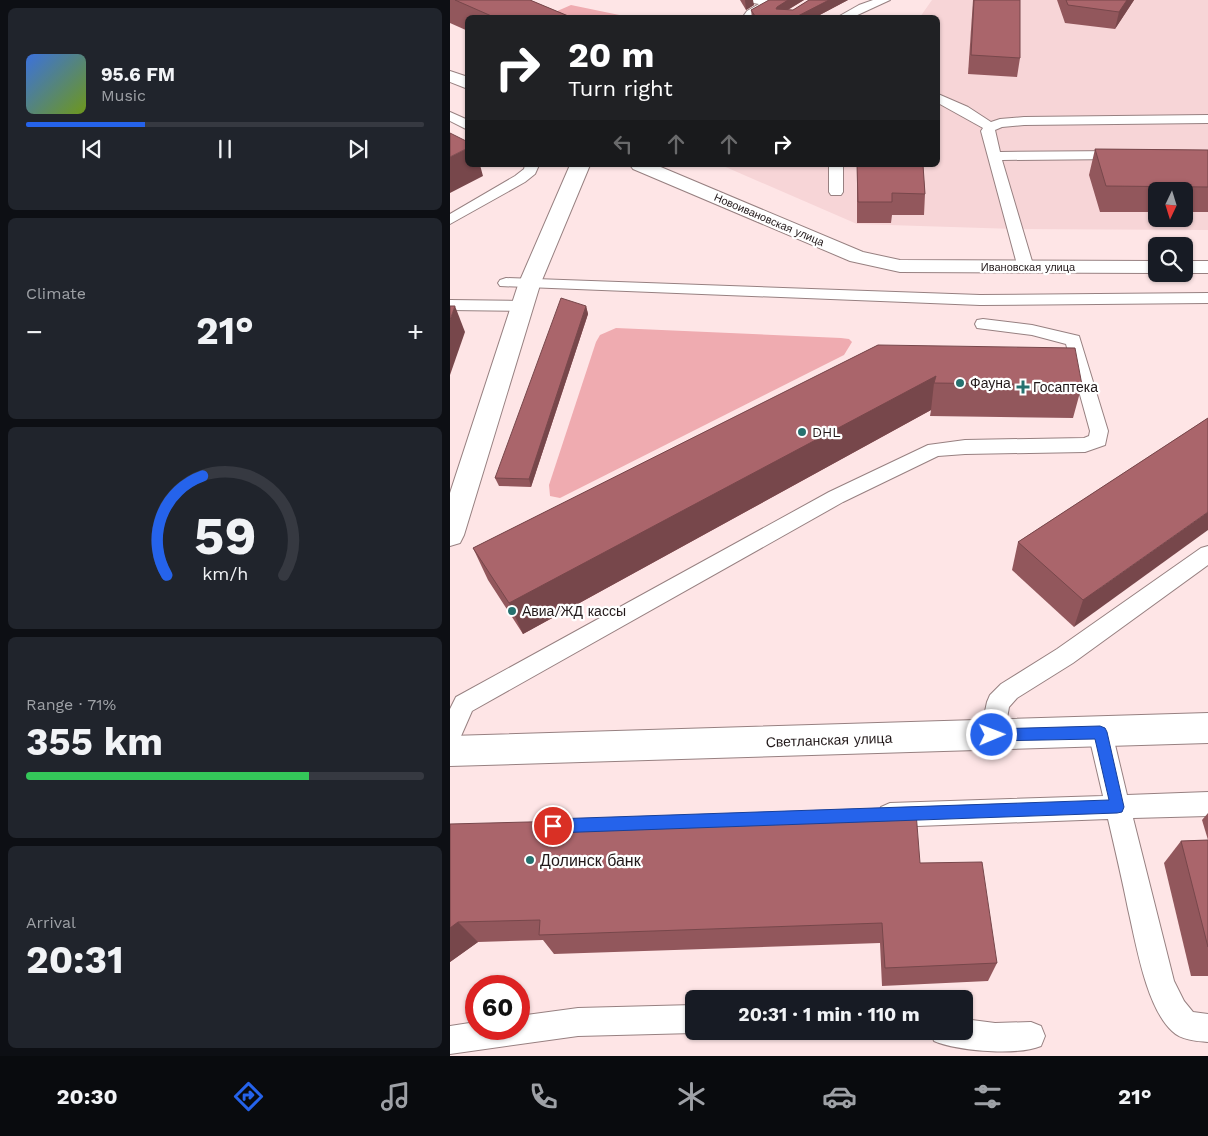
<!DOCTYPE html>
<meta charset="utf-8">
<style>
:root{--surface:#171b24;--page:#20242c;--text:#f1f3f6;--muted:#9ea1a6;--line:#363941;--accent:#2563eb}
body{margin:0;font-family:"Work Sans",sans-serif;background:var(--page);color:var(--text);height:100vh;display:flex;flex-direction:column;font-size:19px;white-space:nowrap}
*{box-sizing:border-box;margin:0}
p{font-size:16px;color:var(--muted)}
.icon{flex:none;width:28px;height:28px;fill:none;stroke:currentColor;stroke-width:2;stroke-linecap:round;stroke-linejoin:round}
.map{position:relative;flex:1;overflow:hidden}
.details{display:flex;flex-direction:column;gap:8px;padding:8px;background:#0d0f14;width:450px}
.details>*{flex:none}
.guide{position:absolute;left:15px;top:15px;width:475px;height:152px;border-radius:8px;box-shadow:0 1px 4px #0004;background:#202124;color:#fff;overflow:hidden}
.needle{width:32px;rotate:184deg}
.buttons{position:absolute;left:698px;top:182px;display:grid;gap:10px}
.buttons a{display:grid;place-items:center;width:45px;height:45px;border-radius:8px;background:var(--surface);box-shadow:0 1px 4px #0004;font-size:25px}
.speed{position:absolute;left:15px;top:975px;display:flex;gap:10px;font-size:25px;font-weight:700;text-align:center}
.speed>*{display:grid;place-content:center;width:65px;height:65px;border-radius:50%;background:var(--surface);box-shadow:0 1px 4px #0004;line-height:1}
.speed .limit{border:8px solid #d22;background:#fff;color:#111}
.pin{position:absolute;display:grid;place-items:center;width:42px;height:42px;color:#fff;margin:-21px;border:2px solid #fff;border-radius:50%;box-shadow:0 1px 5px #0007}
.me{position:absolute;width:55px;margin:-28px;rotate:89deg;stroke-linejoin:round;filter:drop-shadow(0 0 4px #0008)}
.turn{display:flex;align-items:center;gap:18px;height:105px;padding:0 20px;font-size:22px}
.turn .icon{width:65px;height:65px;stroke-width:2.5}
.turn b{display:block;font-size:35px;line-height:42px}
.lanes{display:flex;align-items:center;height:48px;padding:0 20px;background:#0003;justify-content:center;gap:25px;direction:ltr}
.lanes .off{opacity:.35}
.big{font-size:38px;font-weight:700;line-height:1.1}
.details .card{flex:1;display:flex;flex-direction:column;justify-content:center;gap:8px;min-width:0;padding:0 18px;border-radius:8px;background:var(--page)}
.details .dial{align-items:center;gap:0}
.dial svg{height:130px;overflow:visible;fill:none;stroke:var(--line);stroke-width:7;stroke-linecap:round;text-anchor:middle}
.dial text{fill:var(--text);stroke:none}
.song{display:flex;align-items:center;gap:15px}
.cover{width:60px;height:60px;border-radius:8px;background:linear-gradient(135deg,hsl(220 70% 55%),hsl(80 70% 35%))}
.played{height:5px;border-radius:2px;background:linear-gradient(90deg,var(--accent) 30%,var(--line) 30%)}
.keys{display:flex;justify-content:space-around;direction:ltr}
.heat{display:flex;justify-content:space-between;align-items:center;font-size:28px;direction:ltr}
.charge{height:8px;border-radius:4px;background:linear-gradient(90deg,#34c759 71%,var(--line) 0)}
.trip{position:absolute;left:235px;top:990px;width:288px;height:50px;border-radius:8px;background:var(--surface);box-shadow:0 1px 4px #0004;font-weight:700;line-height:50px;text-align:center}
.menu{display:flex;height:80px;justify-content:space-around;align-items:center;background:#090b0e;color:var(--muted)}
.menu .icon{width:35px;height:35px}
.menu .active{color:var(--accent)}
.menu b{font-size:22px;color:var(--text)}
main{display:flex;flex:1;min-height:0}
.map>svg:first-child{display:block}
.built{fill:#f7d5d7;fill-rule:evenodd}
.green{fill:#efabb0}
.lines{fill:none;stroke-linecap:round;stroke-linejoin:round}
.service-casing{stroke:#978081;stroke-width:2}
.primary-casing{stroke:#978081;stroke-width:2}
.service{fill:#fff;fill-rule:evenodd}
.primary{fill:#fff;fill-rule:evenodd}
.wall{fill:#92575c}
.shaded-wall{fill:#77474b}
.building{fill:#aa656b;stroke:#77474b}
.route{fill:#2563eb;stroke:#184099}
.poi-dot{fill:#26716f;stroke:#fff;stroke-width:2}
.labels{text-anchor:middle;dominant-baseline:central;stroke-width:4.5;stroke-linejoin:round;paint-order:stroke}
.far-street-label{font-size:11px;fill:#22191a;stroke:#fff}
.poi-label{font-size:14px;fill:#22191a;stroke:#fff;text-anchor:start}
.street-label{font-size:14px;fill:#22191a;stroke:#fff}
.near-poi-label{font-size:16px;fill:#22191a;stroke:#fff;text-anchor:start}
</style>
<main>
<section class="details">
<div class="card">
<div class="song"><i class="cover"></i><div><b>95.6 FM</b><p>Music</p></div></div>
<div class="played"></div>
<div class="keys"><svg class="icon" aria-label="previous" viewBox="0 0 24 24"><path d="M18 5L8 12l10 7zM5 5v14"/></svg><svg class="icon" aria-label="pause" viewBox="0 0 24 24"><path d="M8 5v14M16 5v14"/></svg><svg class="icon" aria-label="next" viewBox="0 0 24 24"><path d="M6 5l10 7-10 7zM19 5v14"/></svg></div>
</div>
<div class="card"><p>Climate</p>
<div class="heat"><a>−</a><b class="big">21°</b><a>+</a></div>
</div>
<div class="card dial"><svg viewBox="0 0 100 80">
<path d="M14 69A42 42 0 1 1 86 69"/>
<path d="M14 69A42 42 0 0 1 36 8" stroke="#2563eb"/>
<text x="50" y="56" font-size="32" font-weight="700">59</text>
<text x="50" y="72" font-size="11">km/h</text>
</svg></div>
<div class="card"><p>Range · 71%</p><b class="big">355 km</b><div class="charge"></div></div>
<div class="card"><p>Arrival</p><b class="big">20:31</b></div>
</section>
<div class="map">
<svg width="758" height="1056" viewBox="0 0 758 1056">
<rect width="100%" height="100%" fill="#fee5e6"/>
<path class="built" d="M 482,0 L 758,0 L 758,230 L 565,229 L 407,224 L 271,165 L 488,165 L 488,18 L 470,17 ZM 706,191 L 734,191 L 734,219 L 706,219 Z"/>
<g class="green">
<polygon points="121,5 179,17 182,17 117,17 105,12"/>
<polygon points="166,328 391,338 399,339 402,342 394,355 110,498 100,496 99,485 146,342 150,335"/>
</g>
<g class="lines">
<g class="service-casing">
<g id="service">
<polygon points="296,0 322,0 327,3 303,18 292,18 297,11 309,4 298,2"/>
<polygon points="423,0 440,0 401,18 386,18 409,5"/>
<polygon points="488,94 518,107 541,122 550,119 574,117 758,115 758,123 574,125 552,127 545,130 550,152 670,151 677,155 670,159 552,160 584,268 582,271 570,271 568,268 531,131 533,128 488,103"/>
<polygon points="0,112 18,120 18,130 0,121"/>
<polygon points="75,165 89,165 85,174 75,182 0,224 0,214 65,176 74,169"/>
<polygon points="379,165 393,165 393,192 391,195 381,195 379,192"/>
<polygon points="56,278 530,295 758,293 758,303 530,305 50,286 48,283 50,280"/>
<polygon points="0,300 73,301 79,302 81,306 79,310 73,311 0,310"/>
<polygon points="533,319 582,325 629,336 658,431 655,445 635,452 515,454 488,456 393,502 22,711 8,743 0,746 0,709 6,697 379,492 478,445 515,440 634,438 639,436 640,431 616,344 582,335 527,328 525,324 527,320"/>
<polygon points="758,546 758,565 623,663 567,698 559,707 554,735 550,743 542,746 534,743 530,735 537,702 540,695 551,684 607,649 751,548"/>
<path d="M 650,721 L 658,724 L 662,732 L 677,795 L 758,792 L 758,816 L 683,818 L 724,981 L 734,1001 L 743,1012 L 758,1014 L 758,1042 C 746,1041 731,1040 722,1031 C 696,1007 686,943 678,909 C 672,879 665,849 658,819 L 440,827 L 431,823 L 428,815 L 431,807 L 440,803 L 653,796 L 638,732 L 642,724 Z"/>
<polygon points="244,1005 244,1031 249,1031 244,1033 128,1036 0,1054 0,1026 26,1022 26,1029 69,1029 69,1016 128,1008"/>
<path d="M 514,1019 L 545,1023 L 581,1022 L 591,1026 L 595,1036 L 591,1046 C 567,1056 508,1051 484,1041 L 480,1031 L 514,1031 Z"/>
</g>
</g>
<g class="primary-casing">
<g id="primary">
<polygon points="0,71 18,77 18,89 0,82"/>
<polygon points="120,165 140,165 90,285 14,535 10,543 0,546 0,493 68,285"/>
<polygon points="180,165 206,165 413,252 450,260 706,261 706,273 450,272 400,261 183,169"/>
<rect x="734" y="261" width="24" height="12"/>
<polygon points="758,713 758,743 0,766 0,736"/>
</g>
</g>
<use href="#service" class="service"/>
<use href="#primary" class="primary"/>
</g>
<g class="wall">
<polygon points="0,0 80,0 123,18 18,18 18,31 0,23"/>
<polygon points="290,0 295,0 304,5 296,10"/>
<polygon points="319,0 354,0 338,10 343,10 359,0 398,0 364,18 302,18 301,10"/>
<polygon points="523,0 570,0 570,58 567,77 518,74"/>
<polygon points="607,0 684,0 665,29 615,23"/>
<polygon points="645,149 758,150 758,212 734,212 734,191 706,191 706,212 650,212 639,175"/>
<polygon points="407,165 473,165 475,194 474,215 442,215 441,223 407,223"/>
<polygon points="136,306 138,314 81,487 49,486 45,478"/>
<polygon points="428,345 632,385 623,418 480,416 481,410 73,634 38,580 23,548"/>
<polygon points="758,418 624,627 562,570 568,542"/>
<polygon points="758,813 758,840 752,820"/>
<polygon points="0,824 470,863 547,963 538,981 432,986 430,943 104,954 93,940 28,942 0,962"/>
<polygon points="758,840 758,976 741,976 714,863 731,841"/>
</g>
<g class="shaded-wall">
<polygon points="295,0 303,0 304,5 296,10"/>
<polygon points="338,0 354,0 327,16 326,18 327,7"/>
<polygon points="379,0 398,0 364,18 344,18"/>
<polygon points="677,0 684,0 665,29 669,12"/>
<polygon points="18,148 18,165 30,165 33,176 0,193 0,157"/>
<polygon points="5,306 15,332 0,375 0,320"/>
<polygon points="136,306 138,314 81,487 79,479"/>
<polygon points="486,376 484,383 481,410 73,634 59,603"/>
<polygon points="758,512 758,530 624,627 633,600"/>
<polygon points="8,922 28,942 0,962 0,928"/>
</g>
<g class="building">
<polygon points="5,0 80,0 123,18 46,18"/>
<polygon points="319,0 338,0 327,7 326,9 343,10 359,0 379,0 344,18 309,18 305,16 301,10"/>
<polygon points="524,0 570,0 570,58 521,55"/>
<polygon points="616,0 677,0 669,12 618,5"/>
<polygon points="0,133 18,142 18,148 0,157"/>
<polygon points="645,149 758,150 758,187 656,186"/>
<polygon points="407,165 473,165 475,194 442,193 442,202 408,202"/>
<polygon points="111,298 136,306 79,479 45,478"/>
<polygon points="0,306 5,306 0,320"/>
<polygon points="428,345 625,348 632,385 484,383 486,376 59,603 23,548"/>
<polygon points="758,418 758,512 633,600 568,542"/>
<polygon points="466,812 470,863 532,862 547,963 435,968 432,923 89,935 90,920 8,922 0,928 0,824"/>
<polygon points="758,840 758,947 731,841"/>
</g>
<polygon class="route" points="650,726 655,728 657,732 674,807 672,812 667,813 103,833 98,831 96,826 98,821 103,819 659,800 645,739 542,741 537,739 535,735 537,731 542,729"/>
<g class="poi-dot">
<circle cx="510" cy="383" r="5"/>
<path d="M570.5 379.5h5v5h5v5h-5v5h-5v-5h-5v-5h5z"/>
<circle cx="352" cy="432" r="5"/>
<circle cx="62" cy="611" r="5"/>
<circle cx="80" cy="860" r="5"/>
</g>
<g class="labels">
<g class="far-street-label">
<text transform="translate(319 220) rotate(23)">Новоивановская улица</text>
<text x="578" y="267">Ивановская улица</text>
</g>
<g class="poi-label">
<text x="520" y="383">Фауна</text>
<text x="583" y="387">Госаптека</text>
<text x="362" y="432">DHL</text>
<text x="72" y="611">Авиа/ЖД кассы</text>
</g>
<g class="street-label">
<text transform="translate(379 740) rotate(-2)">Светланская улица</text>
</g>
<g class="near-poi-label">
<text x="90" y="860">Долинск банк</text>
</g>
</g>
</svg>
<div class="buttons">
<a><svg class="needle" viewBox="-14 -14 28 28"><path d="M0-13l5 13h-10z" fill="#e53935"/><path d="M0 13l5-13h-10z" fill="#9ea1a6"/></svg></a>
<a><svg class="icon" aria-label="search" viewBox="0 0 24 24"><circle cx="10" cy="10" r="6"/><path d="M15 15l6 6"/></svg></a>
</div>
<div class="speed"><div class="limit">60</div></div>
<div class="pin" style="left:103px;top:826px;background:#d93025"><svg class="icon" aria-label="arrive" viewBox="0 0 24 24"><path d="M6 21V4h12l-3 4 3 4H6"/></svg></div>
<svg class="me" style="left:542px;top:735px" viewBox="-20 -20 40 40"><circle r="17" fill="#2563eb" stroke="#fff" stroke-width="3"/><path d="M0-11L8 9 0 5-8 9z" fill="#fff"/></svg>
<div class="trip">20:31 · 1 min · 110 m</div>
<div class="guide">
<div class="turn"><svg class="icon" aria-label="right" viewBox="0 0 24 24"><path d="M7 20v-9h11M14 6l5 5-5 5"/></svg><div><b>20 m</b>Turn right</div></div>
<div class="lanes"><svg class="icon off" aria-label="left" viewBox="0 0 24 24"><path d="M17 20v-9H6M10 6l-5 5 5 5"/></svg><svg class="icon off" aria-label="ahead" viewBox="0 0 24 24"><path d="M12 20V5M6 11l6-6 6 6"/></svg><svg class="icon off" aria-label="ahead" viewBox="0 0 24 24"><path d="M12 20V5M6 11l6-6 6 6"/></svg><svg class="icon" aria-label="right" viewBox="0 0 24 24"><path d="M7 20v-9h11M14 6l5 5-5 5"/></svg></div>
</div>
</div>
</main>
<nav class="menu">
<b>20:30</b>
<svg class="icon active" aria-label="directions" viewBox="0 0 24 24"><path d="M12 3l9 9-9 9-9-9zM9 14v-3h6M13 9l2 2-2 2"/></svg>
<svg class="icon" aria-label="music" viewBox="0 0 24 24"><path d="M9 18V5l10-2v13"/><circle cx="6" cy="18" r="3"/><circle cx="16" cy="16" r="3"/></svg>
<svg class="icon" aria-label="phone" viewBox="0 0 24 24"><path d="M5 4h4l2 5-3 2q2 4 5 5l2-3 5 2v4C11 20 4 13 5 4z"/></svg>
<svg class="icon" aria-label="climate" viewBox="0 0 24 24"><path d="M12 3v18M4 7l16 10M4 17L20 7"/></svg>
<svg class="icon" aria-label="car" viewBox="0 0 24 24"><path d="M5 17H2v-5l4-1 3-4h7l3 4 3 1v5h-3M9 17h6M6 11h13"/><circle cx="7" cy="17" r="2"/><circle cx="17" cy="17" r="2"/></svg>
<svg class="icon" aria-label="filters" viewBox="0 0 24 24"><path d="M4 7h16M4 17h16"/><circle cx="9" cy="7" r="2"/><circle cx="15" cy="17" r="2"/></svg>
<b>21°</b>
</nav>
